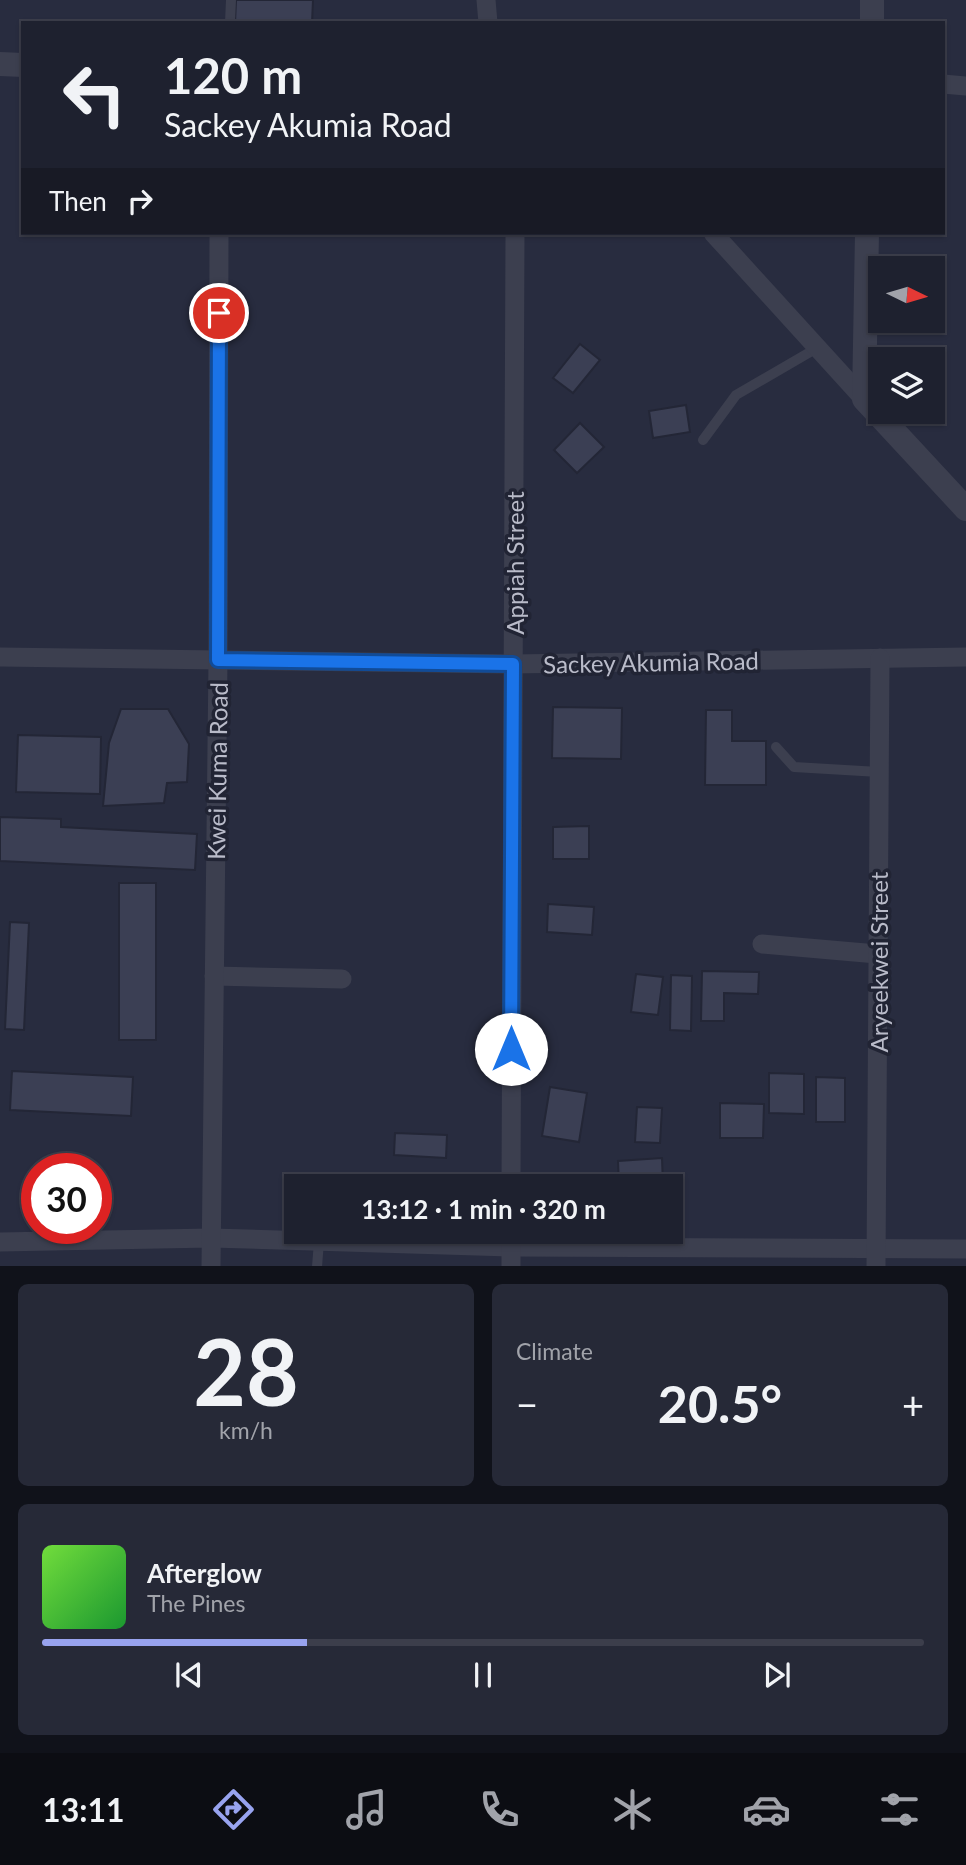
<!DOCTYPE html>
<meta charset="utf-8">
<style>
:root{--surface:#1e212f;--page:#262937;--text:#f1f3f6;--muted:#a1a3aa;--line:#3c3e4b;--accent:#98a3ef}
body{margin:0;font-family:Lato,sans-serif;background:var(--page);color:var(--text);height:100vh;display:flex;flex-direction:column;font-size:26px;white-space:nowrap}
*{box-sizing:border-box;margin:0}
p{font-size:23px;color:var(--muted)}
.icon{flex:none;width:38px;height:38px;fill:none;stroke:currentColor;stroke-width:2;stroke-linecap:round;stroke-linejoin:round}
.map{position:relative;height:1266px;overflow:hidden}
.details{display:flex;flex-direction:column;gap:18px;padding:18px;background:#10121a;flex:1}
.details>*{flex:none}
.hud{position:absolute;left:21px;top:21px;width:924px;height:214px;border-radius:0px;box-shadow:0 2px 5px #0004,0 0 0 2px var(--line);background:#1e212f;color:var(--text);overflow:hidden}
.needle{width:46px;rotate:95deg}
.fabs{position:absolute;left:868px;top:256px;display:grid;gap:14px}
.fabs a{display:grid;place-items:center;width:77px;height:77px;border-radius:0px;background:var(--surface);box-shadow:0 2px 5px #0004,0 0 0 2px var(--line);font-size:35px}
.speed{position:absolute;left:21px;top:1153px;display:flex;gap:14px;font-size:35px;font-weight:700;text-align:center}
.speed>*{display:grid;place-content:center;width:91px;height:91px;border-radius:50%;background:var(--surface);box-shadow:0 2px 5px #0004,0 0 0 2px var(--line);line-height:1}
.speed .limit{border:10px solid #d22;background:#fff;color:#111}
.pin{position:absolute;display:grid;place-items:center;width:60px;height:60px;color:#fff;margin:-30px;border:4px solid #fff;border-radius:50%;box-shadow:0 2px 7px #0007}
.me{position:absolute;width:77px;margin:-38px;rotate:0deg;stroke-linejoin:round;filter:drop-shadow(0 0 5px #0008)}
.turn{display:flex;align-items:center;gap:24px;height:147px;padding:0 28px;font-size:32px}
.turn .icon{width:91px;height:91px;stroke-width:2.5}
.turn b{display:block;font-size:49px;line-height:60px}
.then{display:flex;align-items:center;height:66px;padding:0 28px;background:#0003;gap:14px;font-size:26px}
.big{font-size:52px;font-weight:700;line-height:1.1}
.details .widget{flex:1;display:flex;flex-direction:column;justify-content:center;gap:10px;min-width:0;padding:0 24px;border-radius:10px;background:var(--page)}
.details .dial{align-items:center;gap:0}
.dial b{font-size:91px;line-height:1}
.song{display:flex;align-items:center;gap:21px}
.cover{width:84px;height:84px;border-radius:10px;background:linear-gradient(135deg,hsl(100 70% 55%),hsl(130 70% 35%))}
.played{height:7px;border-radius:4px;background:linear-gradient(90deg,var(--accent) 30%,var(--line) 30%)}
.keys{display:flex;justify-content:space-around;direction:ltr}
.heat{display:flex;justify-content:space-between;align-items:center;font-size:38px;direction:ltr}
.details .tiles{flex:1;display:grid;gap:18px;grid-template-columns:1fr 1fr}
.widget:last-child{grid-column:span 2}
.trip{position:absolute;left:284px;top:1174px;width:399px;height:70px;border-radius:0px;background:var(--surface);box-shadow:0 2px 5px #0004,0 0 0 2px var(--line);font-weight:700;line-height:70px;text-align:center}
.tabs{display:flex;height:112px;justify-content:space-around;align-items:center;background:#0c0d13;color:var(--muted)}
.tabs .icon{width:49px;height:49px}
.tabs .current{color:var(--accent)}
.tabs b{font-size:32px;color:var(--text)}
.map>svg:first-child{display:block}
.building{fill:#3b3f54;stroke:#232636;stroke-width:2}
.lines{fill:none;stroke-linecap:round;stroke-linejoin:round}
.service{stroke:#3c3f4f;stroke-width:10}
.minor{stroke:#3c3f4f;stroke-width:19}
.tertiary{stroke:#3c3f4f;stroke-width:24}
.route-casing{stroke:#114b97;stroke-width:18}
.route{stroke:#1a73e8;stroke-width:12}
.labels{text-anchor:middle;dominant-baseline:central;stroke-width:7;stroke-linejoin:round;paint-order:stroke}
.street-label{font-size:24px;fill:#b9bbc9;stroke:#212434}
</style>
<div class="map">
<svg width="966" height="1267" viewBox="0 0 966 1267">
<rect width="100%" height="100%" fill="#282c3f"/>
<g class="building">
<polygon points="236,0 313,0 312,23 235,23"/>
<polygon points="580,344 600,360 573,393 553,378"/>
<polygon points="686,405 690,432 653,438 649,411"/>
<polygon points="580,423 604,447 577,473 554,450"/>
<polygon points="553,707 622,708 621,759 552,758"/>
<polygon points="121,709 168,709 189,744 187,782 167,783 164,803 103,806 109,743"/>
<polygon points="706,710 732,710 732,741 766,741 766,785 705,785"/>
<polygon points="18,735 101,737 100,794 16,792"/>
<polygon points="0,817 61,819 61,827 197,834 195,870 0,861"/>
<polygon points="589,826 589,859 553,859 553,827"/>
<rect x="119" y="883" width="37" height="157"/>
<polygon points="548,904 594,907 592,935 547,932"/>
<polygon points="10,922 29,923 24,1030 5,1029"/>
<polygon points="702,971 759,972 758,994 724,993 724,1021 701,1021"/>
<polygon points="636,974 663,977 658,1015 631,1012"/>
<polygon points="671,975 692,976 691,1031 670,1030"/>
<polygon points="12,1071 133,1077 131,1116 10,1110"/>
<polygon points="769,1073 804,1074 804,1114 769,1113"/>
<polygon points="816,1077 845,1078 845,1122 816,1122"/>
<polygon points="550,1087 587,1093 579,1142 542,1136"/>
<polygon points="720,1103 764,1104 763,1138 720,1138"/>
<polygon points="637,1107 662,1108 660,1143 635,1142"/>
<polygon points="395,1133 447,1135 446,1158 394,1155"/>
<polygon points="662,1158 663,1186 619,1186 618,1161"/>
</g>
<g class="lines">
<g class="service">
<polyline points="230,23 231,0"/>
<polyline points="703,440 736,395 817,348"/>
<polyline points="776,747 794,767 879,772"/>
<polyline points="317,1267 319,1241"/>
</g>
<g class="minor">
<polyline points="486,0 488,23"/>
<polyline points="943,84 966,86"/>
<polyline points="713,233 864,399"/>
<polyline points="0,657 513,664 966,657"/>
<polyline points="762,944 877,954"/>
<polyline points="214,976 342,979"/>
<polyline points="511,1186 515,233"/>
<polyline points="0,1242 211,1238 510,1247 966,1249"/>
<polyline points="211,1267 218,660 219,233"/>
<polyline points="511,1267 511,1232"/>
<polyline points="876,1267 880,658"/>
</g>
<g class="tertiary">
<polyline points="872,23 872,0"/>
<polyline points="0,64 23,65"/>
<polyline points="867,233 864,399 966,509"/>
</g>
</g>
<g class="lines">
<g class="route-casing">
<polyline id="route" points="219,313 218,660 513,664 511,1049"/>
</g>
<use href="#route" class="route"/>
</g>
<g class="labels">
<g class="street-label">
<text transform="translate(514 563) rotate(-90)">Appiah Street</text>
<text transform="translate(651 662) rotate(-1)">Sackey Akumia Road</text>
<text transform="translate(217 771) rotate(-89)">Kwei Kuma Road</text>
<text transform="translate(878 962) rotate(-90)">Aryeekwei Street</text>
</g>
</g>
</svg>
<div class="fabs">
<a><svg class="needle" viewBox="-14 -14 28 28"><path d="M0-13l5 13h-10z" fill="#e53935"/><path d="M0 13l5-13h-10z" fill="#a1a3aa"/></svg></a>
<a><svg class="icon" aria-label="layers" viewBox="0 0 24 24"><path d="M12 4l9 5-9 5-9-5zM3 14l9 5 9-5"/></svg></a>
</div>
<div class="speed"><div class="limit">30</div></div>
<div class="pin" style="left:219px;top:313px;background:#d93025"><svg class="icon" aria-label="arrive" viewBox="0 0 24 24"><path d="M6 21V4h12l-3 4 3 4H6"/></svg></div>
<svg class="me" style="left:511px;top:1049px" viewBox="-20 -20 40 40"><circle r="19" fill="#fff"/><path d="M0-13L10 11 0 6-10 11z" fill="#1a73e8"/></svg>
<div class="trip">13:12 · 1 min · 320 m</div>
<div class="hud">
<div class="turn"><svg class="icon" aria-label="left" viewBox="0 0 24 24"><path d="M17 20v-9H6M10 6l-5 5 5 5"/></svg><div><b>120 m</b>Sackey Akumia Road</div></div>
<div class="then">Then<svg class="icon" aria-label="right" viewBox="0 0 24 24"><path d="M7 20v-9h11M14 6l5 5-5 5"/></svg></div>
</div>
</div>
<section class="details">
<div class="tiles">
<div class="widget dial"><b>28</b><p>km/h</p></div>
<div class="widget"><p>Climate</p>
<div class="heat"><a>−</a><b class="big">20.5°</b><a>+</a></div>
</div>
<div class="widget">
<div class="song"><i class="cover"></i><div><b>Afterglow</b><p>The Pines</p></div></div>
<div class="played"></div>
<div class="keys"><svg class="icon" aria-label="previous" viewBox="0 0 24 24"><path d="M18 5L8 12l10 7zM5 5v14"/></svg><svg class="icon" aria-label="pause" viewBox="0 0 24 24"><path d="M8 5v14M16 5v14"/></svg><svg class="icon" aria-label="next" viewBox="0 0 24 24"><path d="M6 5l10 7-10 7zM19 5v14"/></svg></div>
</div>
</div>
</section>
<nav class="tabs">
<b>13:11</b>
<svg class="icon current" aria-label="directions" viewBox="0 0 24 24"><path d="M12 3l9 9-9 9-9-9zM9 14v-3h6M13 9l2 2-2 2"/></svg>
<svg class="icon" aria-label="music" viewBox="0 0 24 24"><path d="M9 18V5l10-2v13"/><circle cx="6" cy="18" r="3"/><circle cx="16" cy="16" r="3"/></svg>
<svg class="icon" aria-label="phone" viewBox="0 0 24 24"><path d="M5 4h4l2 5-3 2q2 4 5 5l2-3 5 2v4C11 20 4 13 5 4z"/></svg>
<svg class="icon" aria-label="climate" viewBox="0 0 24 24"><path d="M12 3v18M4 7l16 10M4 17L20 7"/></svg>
<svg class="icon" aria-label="car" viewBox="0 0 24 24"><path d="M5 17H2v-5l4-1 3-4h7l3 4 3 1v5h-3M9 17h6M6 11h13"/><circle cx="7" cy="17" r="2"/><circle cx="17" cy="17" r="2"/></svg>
<svg class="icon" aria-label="filters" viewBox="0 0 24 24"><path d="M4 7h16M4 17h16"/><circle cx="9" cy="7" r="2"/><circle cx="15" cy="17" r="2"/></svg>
</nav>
